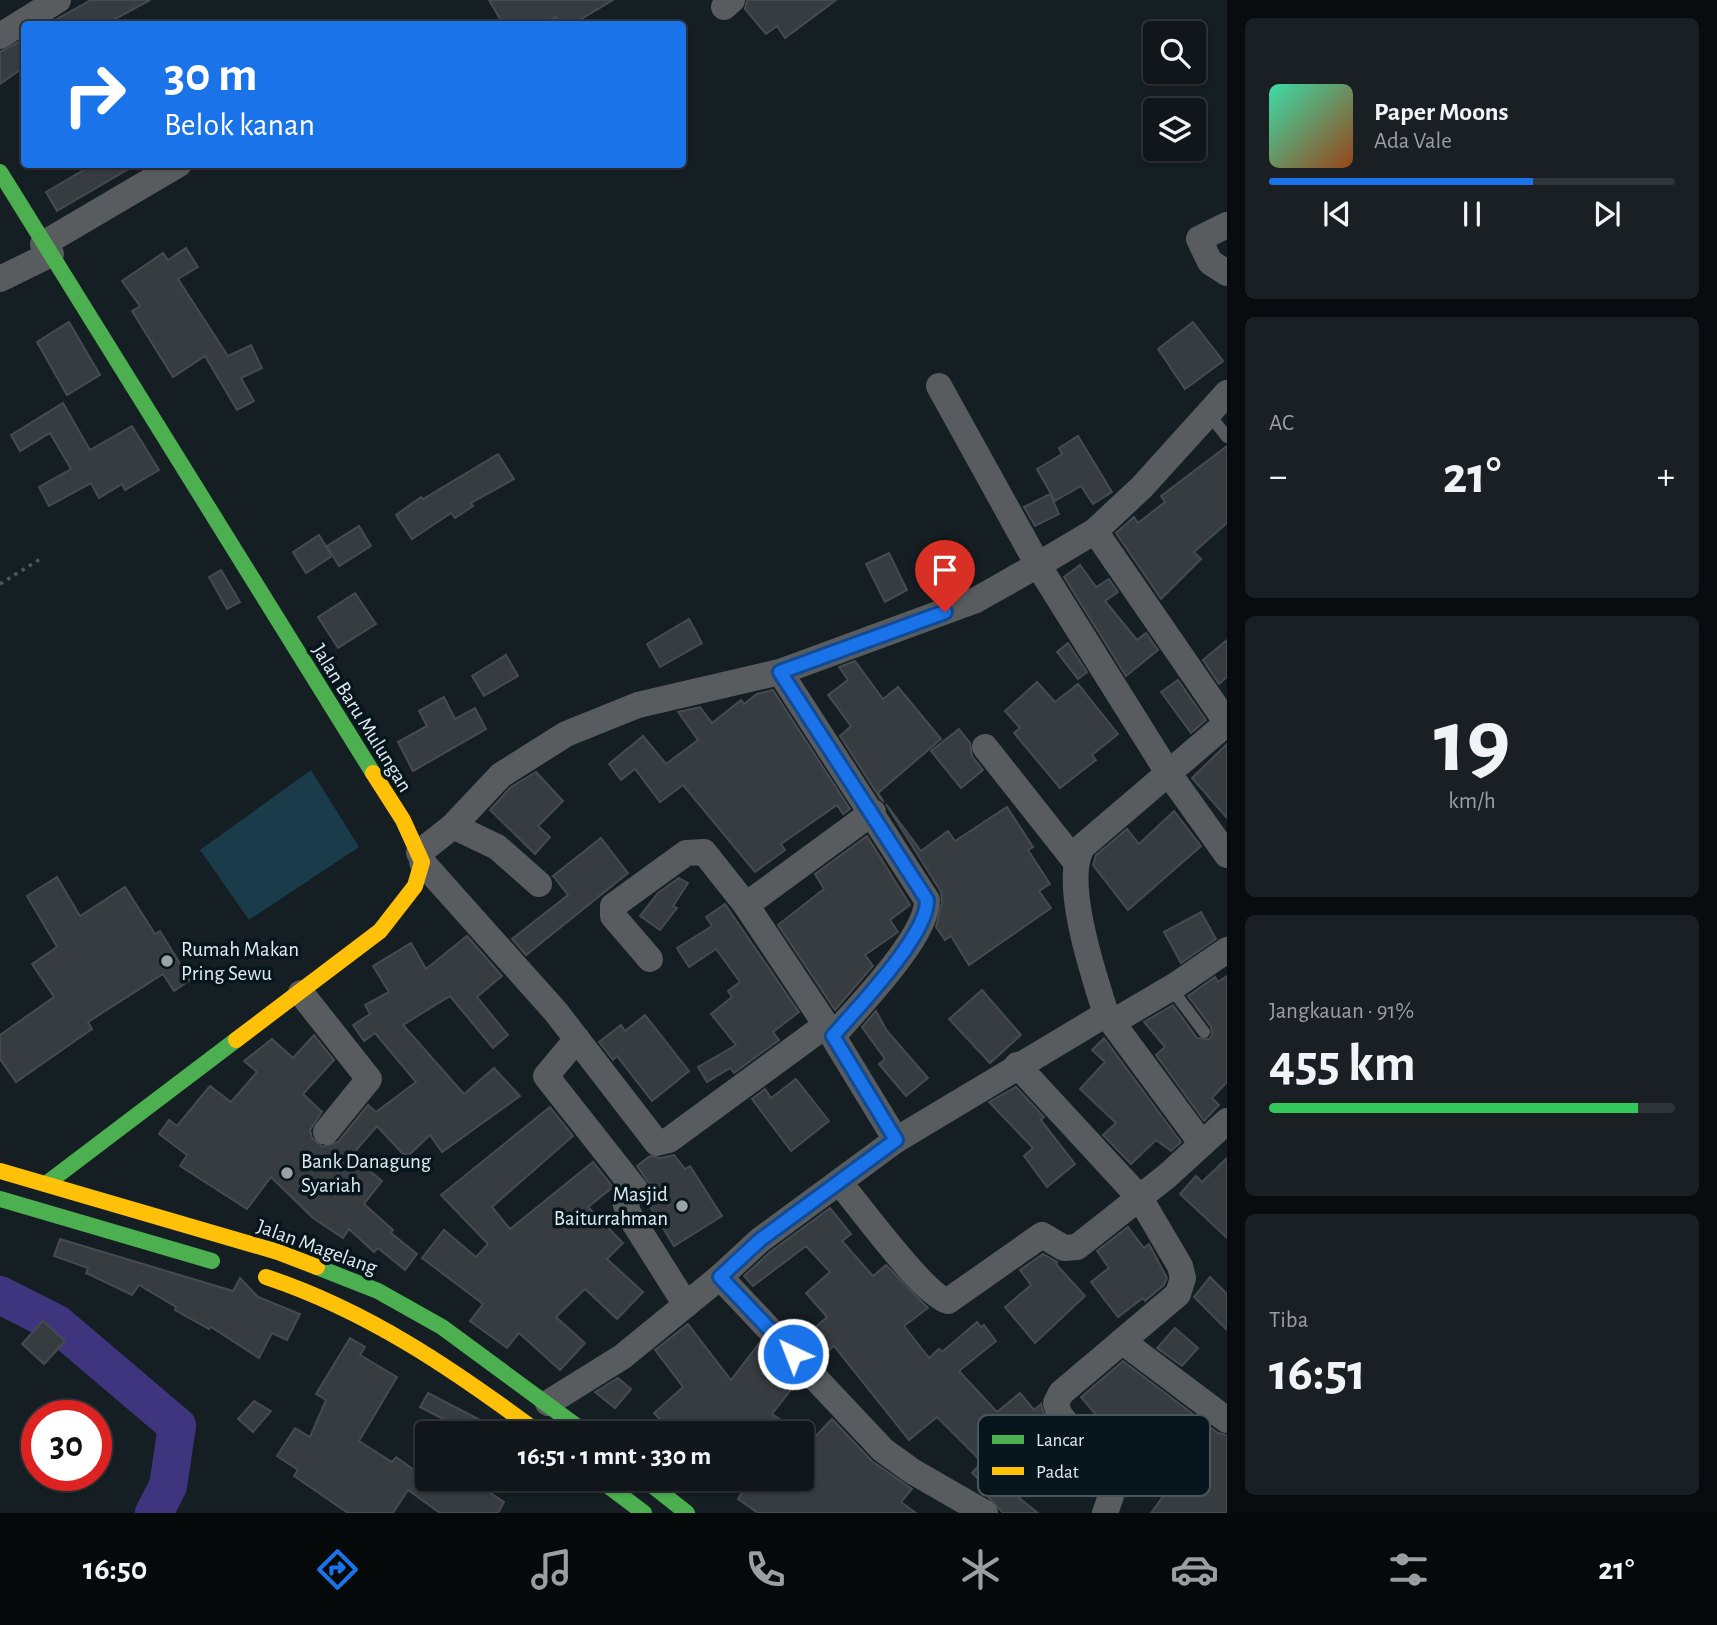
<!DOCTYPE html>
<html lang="id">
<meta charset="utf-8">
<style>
:root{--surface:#10161a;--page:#191f23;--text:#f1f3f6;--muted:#9c9fa2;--line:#303539;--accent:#1a73e8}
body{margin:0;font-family:"Alegreya Sans",sans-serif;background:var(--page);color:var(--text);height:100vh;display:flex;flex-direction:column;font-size:26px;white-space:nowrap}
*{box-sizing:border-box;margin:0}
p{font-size:23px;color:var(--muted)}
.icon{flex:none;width:38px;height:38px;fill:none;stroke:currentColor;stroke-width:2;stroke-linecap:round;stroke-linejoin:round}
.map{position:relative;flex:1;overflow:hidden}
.side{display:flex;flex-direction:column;gap:18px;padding:18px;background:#090c0e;width:490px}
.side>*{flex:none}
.hud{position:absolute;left:21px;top:21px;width:665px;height:147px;border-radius:7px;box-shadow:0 2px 5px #0004,0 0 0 2px var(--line);background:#1a73e8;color:#fff;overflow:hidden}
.tools{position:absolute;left:1143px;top:21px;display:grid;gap:14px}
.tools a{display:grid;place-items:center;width:63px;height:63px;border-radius:7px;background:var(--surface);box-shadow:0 2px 5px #0004,0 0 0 2px var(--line);font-size:35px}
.speed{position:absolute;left:21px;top:1400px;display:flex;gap:14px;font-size:35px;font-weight:700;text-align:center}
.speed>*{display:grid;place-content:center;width:91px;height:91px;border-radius:50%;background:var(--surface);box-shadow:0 2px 5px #0004,0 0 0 2px var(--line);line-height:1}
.speed .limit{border:10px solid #d22;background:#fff;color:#111}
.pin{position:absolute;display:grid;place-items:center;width:60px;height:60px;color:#fff;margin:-72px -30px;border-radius:50% 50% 50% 0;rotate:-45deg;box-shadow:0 0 7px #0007}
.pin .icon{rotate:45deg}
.me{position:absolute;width:77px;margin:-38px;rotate:317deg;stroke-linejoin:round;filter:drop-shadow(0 0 5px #0008)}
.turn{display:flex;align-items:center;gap:24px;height:147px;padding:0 28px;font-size:32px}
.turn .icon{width:91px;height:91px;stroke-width:2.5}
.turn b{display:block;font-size:49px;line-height:60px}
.big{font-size:52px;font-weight:700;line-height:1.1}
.side .card{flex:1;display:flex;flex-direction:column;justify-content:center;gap:10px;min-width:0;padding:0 24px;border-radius:10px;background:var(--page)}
.side .dial{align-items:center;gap:0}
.dial b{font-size:91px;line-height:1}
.song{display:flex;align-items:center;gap:21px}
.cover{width:84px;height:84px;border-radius:10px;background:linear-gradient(135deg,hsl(160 70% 55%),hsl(20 70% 35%))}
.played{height:7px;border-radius:4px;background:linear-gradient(90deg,var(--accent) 65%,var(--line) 65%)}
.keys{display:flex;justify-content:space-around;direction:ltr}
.heat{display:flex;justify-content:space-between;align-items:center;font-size:38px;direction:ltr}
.charge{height:10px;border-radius:5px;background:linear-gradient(90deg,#34c759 91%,var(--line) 0)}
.trip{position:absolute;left:415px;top:1421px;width:399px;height:70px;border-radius:7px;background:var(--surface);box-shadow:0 2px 5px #0004,0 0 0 2px var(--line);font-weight:700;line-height:70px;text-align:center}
.tabs{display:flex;height:112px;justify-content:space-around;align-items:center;background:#06090a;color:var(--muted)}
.tabs .icon{width:49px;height:49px}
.tabs .current{color:var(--accent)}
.tabs b{font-size:32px;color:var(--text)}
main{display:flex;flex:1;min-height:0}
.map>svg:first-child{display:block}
.green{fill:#1a3b4a}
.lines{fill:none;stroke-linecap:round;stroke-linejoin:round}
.river{stroke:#3f357e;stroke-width:38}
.building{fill:#373c41;stroke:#454b50;stroke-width:2}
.path{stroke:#515658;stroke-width:3.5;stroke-dasharray:3.5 5;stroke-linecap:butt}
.lane{stroke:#585c5e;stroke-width:12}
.street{stroke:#585c5e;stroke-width:26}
.fast{stroke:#4caf50;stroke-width:16}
.slow{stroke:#ffc107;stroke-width:16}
.route-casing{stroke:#114b97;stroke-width:18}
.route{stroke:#1a73e8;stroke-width:12}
.poi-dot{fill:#99a3a7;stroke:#07161d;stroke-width:2.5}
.labels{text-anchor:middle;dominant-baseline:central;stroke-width:7;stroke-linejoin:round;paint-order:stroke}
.street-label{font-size:21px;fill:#e0eaef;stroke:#07161d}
.poi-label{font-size:21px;fill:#e0eaef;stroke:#07161d;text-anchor:start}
.key{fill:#07161d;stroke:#48565c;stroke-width:2}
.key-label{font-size:19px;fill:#e0eaef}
</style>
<main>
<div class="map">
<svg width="1227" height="1513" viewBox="0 0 1227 1513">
<rect width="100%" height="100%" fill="#151e22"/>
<polygon class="green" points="311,770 359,847 249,920 200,850"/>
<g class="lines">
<polyline class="river" points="0,1295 57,1324 177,1426 168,1486 154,1513"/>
</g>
<g class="building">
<polygon points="91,0 150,0 106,24 48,24"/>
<polygon points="489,0 613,0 573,24 561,24 556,17 543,24 503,24"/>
<polygon points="747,0 836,0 785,38 777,26 766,34 745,9"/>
<polygon points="24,39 24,67 0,84 0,52"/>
<polygon points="94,164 137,164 57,211 46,192"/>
<polygon points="186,248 198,267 178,279 228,356 251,345 262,368 241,378 254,401 237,410 205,356 173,377 132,311 140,306 122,281 163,253 168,260"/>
<polygon points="69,322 100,375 67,395 37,342"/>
<polygon points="1193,322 1223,361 1185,389 1158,349"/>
<polygon points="63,403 90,450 132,426 159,470 125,490 122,484 99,498 91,483 49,506 39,487 71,469 50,433 20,451 11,435"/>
<polygon points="1078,436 1112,492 1093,504 1081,486 1055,501 1037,469 1062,454 1059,448"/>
<polygon points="1227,446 1227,523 1194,552 1201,559 1161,599 1116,533 1134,517 1138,523 1165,502 1161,496"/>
<polygon points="498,454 514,479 471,503 473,506 455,518 451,513 412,539 396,515 421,497 423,499"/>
<polygon points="1050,494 1059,514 1035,526 1024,507"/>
<polygon points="359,526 371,546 339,566 327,546"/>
<polygon points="319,535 332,556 306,573 293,552"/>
<polygon points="889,553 907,590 885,602 866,564"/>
<polygon points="1080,565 1096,587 1109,579 1118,592 1105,601 1137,640 1146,633 1158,650 1126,676 1064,577"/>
<polygon points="221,570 240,602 227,609 209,577"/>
<polygon points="355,593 376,624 338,648 318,617"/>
<polygon points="689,619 702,643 660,667 647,644"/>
<polygon points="1227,640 1227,677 1219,684 1203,660"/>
<polygon points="1068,643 1087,672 1078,679 1057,652"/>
<polygon points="506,655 518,676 484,696 472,676"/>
<polygon points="855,661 883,699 898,687 941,739 878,793 884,802 880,798 840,736 851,726 828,695 848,680 839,667"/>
<polygon points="1178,680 1206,720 1191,733 1161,692"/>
<polygon points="1037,682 1055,702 1078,684 1118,734 1092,755 1096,760 1060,788 1014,733 1020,728 1005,711"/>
<polygon points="773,690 850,809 843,814 837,805 781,844 785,850 755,872 683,785 660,802 635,769 621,780 609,764 643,736 666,764 698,740 678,712 700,707 712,723 741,700 744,704 757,694"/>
<polygon points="444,697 455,719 475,708 486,729 413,771 398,742 427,726 419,711"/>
<polygon points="959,729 970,743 972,756 983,770 961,788 931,751"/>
<polygon points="1227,744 1227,818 1192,778"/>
<polygon points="536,772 563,801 538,826 550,837 535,854 490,810 511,787"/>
<polygon points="886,804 921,851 948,831 955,841 1007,807 1033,847 1028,850 1050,884 1039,891 1051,908 969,965 951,936 945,940 936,927 942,903 941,892"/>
<polygon points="1174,811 1201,846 1128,910 1093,865 1096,855 1127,829 1139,844"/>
<polygon points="867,836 910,905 890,920 898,932 865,955 873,966 835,1010 778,925 824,889 815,874"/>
<polygon points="601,838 628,873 526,955 512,939 568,895 553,876"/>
<polygon points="57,877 80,916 125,887 155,934 160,931 190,980 174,991 163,974 88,1022 92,1029 16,1082 0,1059 0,1035 54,997 32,964 57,947 27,896"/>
<polygon points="679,878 688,883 673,906 677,908 660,930 640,916 658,893"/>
<polygon points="725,904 799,1012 773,1032 779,1040 734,1073 730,1068 707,1082 698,1067 736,1045 711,1014 732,997 728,991 740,982 716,949 689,967 677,948 712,926 706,917"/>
<polygon points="1201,912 1216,939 1181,963 1164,932"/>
<polygon points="467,936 502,976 477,997 508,1035 493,1048 450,996 403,1025 464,1094 494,1068 520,1096 442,1152 430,1135 410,1154 403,1154 377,1126 351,1156 382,1181 364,1204 393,1230 391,1233 417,1254 405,1270 378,1248 374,1252 349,1229 343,1238 313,1218 271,1177 247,1209 180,1166 187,1155 159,1134 169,1120 177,1126 210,1086 231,1102 257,1072 244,1061 272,1039 293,1058 314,1035 334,1060 303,1094 322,1112 310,1130 312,1138 323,1147 338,1142 368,1105 376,1112 416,1082 375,1033 364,1041 353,1025 370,1014 365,1005 389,992 373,966 411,943 426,969"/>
<polygon points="1227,976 1227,1082 1212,1098 1219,1105 1204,1121 1156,1055 1165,1047 1144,1022 1173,1005 1197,1038 1209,1039 1212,1035 1211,1027 1188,996 1215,977 1218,982"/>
<polygon points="982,990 1021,1035 990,1063 949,1019"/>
<polygon points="876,1011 887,1031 928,1078 906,1096 879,1064 885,1059 862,1027"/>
<polygon points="645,1015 689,1071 652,1101 617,1056 613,1060 599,1042 621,1025 625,1031"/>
<polygon points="1104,1038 1181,1142 1171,1151 1156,1140 1131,1164 1103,1135 1116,1123 1080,1089 1105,1062 1092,1050"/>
<polygon points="796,1079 829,1121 791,1151 752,1099 765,1089 771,1098"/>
<polygon points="1016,1087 1044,1117 1041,1120 1075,1164 1047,1187 1024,1156 1033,1148 989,1102"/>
<polygon points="550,1107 573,1136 492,1207 510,1229 593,1162 613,1187 588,1207 623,1243 607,1259 643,1292 617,1319 585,1289 556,1317 585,1343 560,1370 519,1333 507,1348 470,1321 483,1304 422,1258 444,1230 476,1257 488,1244 441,1195"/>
<polygon points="674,1155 685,1169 690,1166 722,1216 674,1246 646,1200 650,1185 637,1166 650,1156 660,1158"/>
<polygon points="1227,1158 1227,1238 1180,1194 1196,1176 1202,1182"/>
<polygon points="830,1208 851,1234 842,1241 873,1276 886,1265 928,1308 904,1326 929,1358 939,1349 942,1352 977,1322 981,1327 984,1325 996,1341 959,1371 997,1412 1020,1393 1034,1410 1041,1404 1047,1424 1092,1479 1074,1494 1051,1465 1019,1498 1038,1513 1003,1513 988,1497 992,1492 972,1473 982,1462 937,1417 909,1440 834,1346 827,1352 810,1332 827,1317 806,1293 830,1272 806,1246 753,1286 744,1276 770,1252"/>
<polygon points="1128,1227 1144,1248 1149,1244 1167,1278 1164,1285 1145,1301 1143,1298 1118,1317 1091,1282 1109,1268 1097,1251"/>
<polygon points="60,1239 233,1291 240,1278 258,1297 300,1314 287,1340 272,1333 259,1358 211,1327 209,1329 175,1310 176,1307 139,1285 132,1295 86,1273 88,1268 54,1256"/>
<polygon points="1043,1254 1057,1262 1056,1264 1085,1296 1035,1343 1005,1307 1031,1285 1020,1270"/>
<polygon points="1210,1277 1227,1294 1227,1330 1194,1297"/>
<polygon points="43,1321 65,1341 44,1364 22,1344"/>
<polygon points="688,1324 731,1380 760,1342 797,1382 772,1414 812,1440 832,1419 872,1461 912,1489 901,1502 916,1513 758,1513 738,1499 751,1479 802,1479 802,1433 672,1433 654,1413 683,1387 655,1350"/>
<polygon points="1175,1328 1198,1348 1182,1366 1157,1348"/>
<polygon points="350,1338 365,1347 360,1355 397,1377 359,1441 392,1462 396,1457 427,1479 469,1479 504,1502 498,1513 440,1513 408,1490 393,1513 348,1513 294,1476 298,1470 277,1456 295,1428 310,1437 326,1400 316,1394"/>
<polygon points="1123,1361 1218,1433 1227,1435 1227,1513 1151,1513 1172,1484 1122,1443 1111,1453 1095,1433 1104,1424 1081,1397"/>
<polygon points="618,1378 631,1389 615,1408 595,1392"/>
<polygon points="428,1393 494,1427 503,1433 470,1433 420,1407"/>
<polygon points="254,1401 271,1411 253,1432 238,1419"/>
</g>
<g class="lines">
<polyline class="path" points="0,584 42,558"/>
<g class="lane">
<polyline points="1208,413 1227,437"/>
<polyline points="1171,988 1204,1032"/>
</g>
<g class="street">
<polyline points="724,7 732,0"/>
<polyline points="0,36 58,0"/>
<polyline points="1227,225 1199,239 1210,262 1227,273"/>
<polyline points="43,244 179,164"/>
<polyline points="0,279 51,254"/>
<polyline points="939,386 1038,565 1167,771 1227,855"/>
<polyline points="1095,531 1227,723"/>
<path d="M 780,672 L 927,900 C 928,936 857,1008 833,1036"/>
<polyline points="985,747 1075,861"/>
<polyline points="453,826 497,847 539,884"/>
<polyline points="419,853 453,826 501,775 566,734 638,705 780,672 976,600 1038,565 1095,531 1142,487 1227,393"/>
<polyline points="422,862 556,1012 657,1143 669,1140 826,1025"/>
<polyline points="746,905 873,812"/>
<polyline points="650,959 613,916 613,906 686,853 704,852 746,905 826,1025 896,1140"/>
<polyline points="301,993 369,1079 326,1132"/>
<polyline points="1106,1014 1202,1144"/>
<polyline points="1113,1022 1176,985 1227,950"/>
<polyline points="577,1039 546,1076 635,1189 625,1201 628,1213 686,1305"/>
<polyline points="1017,1065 1140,1198 1180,1266 1183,1278 1178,1294 1061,1393 1056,1403 1059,1414 1108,1474 1111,1496 1105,1513"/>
<path d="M 839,1182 C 858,1204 924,1296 948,1301 L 1042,1235 L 1064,1248 L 1077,1247 L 1167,1176 L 1227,1121"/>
<polyline points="720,1277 883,1450 912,1471 985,1513"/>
<polyline points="1122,1341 1227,1420"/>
<path d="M 548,1403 L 622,1357 L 720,1277 L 760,1240 L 896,1140 L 1106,1014 C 1094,976 1061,879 1083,846 L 1227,723"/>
</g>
<g class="fast">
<polyline points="0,172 373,773"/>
<polyline points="46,1184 236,1040"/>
<polyline points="0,1199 212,1261"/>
<polyline points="317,1267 378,1291 442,1327 586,1433"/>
<polyline points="599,1479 644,1513"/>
<polyline points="644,1479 687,1513"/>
</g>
<g class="slow">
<polyline points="236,1040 380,931 415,886 422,862 403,820 373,773"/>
<polyline points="0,1171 278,1252 317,1267"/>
<path d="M 266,1277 C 368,1311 453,1369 539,1433"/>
</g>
</g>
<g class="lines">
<g class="route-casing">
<path id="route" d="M 793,1354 L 720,1277 L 760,1240 L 896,1140 L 833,1036 C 857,1008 928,935 927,900 L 780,672 L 945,612"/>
</g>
<use href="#route" class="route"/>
</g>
<g class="poi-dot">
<circle cx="167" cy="961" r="7"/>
<circle cx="287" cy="1173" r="7"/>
<circle cx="682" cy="1206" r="7"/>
</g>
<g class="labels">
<g class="street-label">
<text transform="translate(362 718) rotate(58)">Jalan Baru Mulungan</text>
<text transform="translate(317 1247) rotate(20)">Jalan Magelang</text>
</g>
<g class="poi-label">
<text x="181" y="949">Rumah Makan<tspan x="181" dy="24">Pring Sewu</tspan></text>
<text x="301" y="1161">Bank Danagung<tspan x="301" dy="24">Syariah</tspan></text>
<text x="668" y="1194" text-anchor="end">Masjid<tspan x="668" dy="24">Baiturrahman</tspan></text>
</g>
</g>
<rect x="978" y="1415" width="232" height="81" rx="10" class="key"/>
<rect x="992" y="1435" width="32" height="9" fill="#4caf50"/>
<rect x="992" y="1467" width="32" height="8" fill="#ffc107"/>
<g class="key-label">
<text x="1036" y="1446">Lancar</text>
<text x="1036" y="1478">Padat</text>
</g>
</svg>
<div class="tools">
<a><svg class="icon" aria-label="search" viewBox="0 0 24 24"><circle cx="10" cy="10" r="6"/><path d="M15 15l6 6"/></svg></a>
<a><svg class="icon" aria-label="layers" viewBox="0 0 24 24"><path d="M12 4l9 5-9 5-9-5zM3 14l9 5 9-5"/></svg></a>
</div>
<div class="speed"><div class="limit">30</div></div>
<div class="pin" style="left:945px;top:612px;background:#d93025"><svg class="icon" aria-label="arrive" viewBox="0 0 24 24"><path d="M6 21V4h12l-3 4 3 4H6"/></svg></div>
<svg class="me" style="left:793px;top:1354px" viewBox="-20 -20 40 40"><circle r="17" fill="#1a73e8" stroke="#fff" stroke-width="3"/><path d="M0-11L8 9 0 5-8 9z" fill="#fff"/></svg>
<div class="trip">16:51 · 1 mnt · 330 m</div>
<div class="hud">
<div class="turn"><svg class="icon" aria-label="right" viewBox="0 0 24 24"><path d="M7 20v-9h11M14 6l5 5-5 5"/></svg><div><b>30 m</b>Belok kanan</div></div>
</div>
</div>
<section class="side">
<div class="card">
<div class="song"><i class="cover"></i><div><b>Paper Moons</b><p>Ada Vale</p></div></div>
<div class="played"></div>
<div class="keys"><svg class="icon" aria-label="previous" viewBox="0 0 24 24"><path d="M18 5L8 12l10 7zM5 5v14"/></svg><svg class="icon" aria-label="pause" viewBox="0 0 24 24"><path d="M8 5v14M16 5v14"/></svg><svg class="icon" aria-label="next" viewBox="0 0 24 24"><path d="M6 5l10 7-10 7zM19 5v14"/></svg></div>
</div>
<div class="card"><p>AC</p>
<div class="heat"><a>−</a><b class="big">21°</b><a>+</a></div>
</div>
<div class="card dial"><b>19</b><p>km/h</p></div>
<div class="card"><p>Jangkauan · 91%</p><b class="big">455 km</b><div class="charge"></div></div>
<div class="card"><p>Tiba</p><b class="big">16:51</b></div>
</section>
</main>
<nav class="tabs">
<b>16:50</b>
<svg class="icon current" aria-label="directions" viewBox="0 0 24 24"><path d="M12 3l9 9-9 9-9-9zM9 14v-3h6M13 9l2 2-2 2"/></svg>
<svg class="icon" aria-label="music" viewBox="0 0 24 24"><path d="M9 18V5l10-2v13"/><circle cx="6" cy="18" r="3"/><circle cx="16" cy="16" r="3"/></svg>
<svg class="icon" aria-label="phone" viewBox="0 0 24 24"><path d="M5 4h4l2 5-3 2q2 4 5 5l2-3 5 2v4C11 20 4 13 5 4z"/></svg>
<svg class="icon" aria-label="climate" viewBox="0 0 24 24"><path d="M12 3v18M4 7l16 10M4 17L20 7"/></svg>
<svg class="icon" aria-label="car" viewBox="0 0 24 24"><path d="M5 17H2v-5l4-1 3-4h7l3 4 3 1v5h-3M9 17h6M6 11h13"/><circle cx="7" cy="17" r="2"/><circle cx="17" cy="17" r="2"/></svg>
<svg class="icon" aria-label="filters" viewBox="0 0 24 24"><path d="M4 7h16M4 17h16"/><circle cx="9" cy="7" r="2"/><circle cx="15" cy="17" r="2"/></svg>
<b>21°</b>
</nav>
